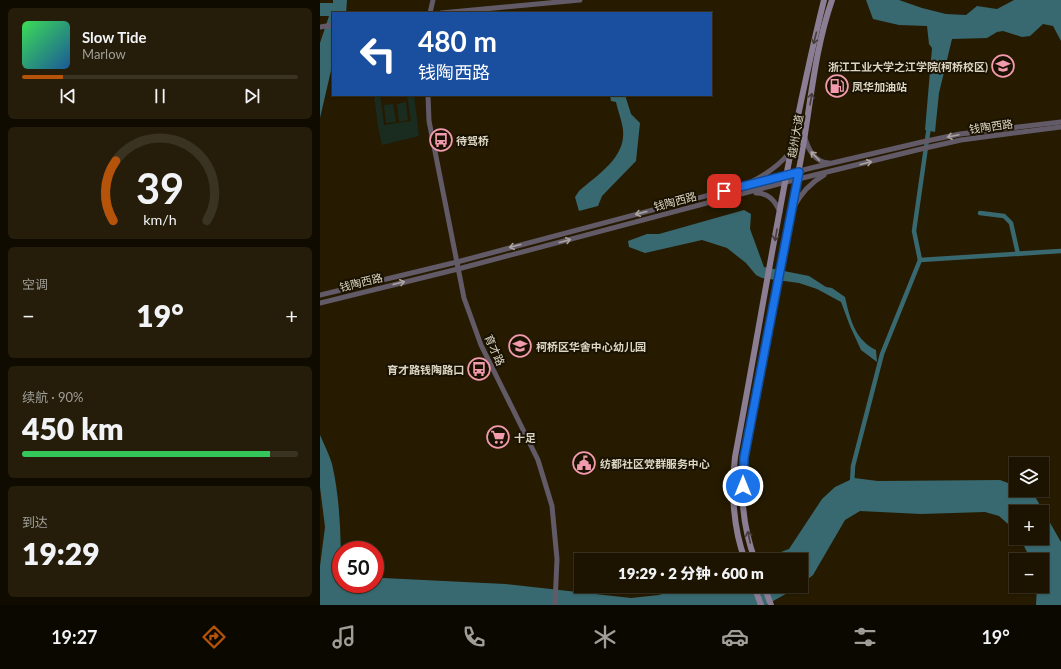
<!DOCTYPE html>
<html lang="zh">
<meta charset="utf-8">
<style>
:root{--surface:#1c1400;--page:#251d0a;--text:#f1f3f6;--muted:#a09e99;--line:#3a3322;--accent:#b45309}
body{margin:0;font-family:Lato,"Noto Sans SC",sans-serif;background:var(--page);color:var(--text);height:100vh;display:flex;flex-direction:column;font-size:15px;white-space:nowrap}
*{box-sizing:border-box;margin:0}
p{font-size:13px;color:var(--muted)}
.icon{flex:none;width:22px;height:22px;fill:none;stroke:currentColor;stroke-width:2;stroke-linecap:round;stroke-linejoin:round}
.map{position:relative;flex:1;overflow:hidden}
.side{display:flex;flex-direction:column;gap:8px;padding:8px;background:#0f0b00;width:320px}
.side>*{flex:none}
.banner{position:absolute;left:12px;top:12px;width:380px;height:84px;border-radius:0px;box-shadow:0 1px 3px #0004,0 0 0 1px var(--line);background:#1a4fa0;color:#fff;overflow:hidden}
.buttons{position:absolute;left:689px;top:457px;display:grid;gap:8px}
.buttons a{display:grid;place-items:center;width:40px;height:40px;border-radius:0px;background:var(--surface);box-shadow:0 1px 3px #0004,0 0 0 1px var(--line);font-size:20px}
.speed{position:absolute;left:12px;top:541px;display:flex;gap:8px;font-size:20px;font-weight:700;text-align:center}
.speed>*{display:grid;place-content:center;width:52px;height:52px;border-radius:50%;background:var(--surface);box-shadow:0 1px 3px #0004,0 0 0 1px var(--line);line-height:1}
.speed .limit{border:6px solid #d22;background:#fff;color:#111}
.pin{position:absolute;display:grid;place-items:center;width:34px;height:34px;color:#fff;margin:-17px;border-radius:8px;box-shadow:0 2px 6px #0006}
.me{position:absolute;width:44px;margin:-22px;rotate:0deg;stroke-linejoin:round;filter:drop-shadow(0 0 3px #0008)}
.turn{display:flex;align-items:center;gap:14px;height:84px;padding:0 20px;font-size:18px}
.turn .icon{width:52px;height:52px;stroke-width:2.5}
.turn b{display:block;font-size:28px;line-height:34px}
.big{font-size:30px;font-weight:800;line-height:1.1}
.side .tile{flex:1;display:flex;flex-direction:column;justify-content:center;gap:6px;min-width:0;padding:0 14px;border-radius:6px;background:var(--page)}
.side .dial{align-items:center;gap:0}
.dial svg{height:104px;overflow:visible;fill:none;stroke:var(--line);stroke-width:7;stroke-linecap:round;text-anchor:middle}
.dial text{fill:var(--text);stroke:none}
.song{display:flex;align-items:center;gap:12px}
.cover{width:48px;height:48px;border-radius:6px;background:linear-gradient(135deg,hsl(130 70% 55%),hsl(210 70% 35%))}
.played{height:4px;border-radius:2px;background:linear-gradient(90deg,var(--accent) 15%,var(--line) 15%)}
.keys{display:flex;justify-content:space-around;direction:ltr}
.heat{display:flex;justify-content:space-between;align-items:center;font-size:22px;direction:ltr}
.charge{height:6px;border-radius:3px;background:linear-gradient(90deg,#34c759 90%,var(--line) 0)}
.trip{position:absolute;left:254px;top:553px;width:234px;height:40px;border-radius:0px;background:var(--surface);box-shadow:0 1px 3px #0004,0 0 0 1px var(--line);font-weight:800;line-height:40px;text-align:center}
.menu{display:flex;height:64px;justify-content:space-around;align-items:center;background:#0b0800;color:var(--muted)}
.menu .icon{width:28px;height:28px}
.menu .selected{color:var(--accent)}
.menu b{font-size:18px;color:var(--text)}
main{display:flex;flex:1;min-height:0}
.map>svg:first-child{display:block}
.green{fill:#192c1f}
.water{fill:#386970}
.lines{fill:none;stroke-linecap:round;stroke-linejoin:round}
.canal{stroke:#386970;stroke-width:4.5}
.tertiary{stroke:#635a68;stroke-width:5}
.secondary{stroke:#8b7d94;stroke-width:6}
.oneway{stroke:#473d3b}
.oneway2{stroke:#aca49f}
.route-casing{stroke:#114b97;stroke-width:10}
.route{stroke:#1a73e8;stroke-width:7}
.labels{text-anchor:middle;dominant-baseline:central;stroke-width:4;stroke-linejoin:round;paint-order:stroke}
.poi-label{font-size:11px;font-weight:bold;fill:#dcd5c3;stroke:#1a1200;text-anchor:start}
.street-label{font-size:11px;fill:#dcd5c3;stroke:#1a1200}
</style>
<main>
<section class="side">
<div class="tile">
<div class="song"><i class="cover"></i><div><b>Slow Tide</b><p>Marlow</p></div></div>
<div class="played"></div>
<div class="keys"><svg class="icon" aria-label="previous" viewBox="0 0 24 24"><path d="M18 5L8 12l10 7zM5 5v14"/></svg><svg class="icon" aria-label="pause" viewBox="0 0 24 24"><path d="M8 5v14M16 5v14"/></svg><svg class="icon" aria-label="next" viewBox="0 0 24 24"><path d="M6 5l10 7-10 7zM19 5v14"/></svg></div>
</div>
<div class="tile dial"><svg viewBox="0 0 100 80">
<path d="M14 69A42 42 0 1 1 86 69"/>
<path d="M14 69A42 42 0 0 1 16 23" stroke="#b45309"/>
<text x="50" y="56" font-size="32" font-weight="700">39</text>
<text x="50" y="72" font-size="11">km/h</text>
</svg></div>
<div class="tile"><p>空调</p>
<div class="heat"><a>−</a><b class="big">19°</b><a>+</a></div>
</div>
<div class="tile"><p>续航 · 90%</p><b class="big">450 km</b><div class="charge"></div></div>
<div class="tile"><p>到达</p><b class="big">19:29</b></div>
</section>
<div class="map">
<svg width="741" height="605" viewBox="0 0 741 605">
<rect width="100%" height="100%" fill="#261b00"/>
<g class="green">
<polygon points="54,95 60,95 64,125 91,121 87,95 94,95 99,136 62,145 58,127"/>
<polygon points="86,102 88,120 79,122 77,104"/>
<polygon points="73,104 76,122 66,123 64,105"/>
</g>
<g class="water">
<polygon points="13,0 27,0 26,13 13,13 13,62 0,118 0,43 9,16 0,16 0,3 13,3"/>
<polygon points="546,0 579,0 602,8 626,14 646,15 657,6 677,9 694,0 741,0 741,41 733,26 723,24 710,36 702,37 683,31 677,32 667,38 632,39 619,93 615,132 605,130 612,48 609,44 607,26 579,25 553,19"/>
<path d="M 290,95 L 305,95 L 311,114 L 320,123 L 316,161 L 282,196 L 278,206 L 259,211 L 255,197 L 259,191 C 277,175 306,158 303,130 C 302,121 298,111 296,102 L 291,101 Z"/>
<path d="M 424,210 L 431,214 L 430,229 L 444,267 L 489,276 L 506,287 L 512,288 L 525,297 C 530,319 535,340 556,350 L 557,362 L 541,350 L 530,326 L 521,302 L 497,289 L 479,283 L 442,278 L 436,275 L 426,263 L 407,248 L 382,240 L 325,253 L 309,247 L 308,241 L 327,234 L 339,234 Z"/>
<path d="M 0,435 C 4,444 9,454 12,464 C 21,503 21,544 21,584 L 55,584 L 55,578 L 63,578 L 185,584 L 311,598 L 339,595 L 365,586 L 480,586 L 446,605 L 0,605 L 0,566 L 5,527 L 0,487 Z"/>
<polygon points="534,478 558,481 680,480 696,486 696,490 705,490 713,493 741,542 741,605 716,605 717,586 722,586 722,560 711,560 700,538 722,538 722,512 696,512 696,531 679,516 665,512 601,514 540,511 525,520 493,575 481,585 481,560 439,560 469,549 502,499 515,487"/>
</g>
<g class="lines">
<g class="canal">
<polyline points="660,213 684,216 691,223 698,254"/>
<polyline points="600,260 741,251"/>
<polyline points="532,483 533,466 562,354 600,260 594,231 609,126"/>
</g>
<g class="tertiary">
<polyline points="110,13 113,0"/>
<polyline points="121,13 260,0"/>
<polyline points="0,27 13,25"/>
<polyline points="108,95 109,121 144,298 161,345 218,460 232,506 237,559 235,605"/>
<path d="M 485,138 C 489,151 495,162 509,163"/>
<path d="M 431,182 C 447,174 459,166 470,152"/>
<path d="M 436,193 C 449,193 455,201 460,212"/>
<path d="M 473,208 C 481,193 490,183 504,175"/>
<polyline points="0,295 137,262 491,168 602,142 640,134 741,122"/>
<polyline points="0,303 138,269 466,182 601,149 641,140 741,127"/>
</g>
<g class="secondary">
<path d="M 425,560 C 413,528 411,490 415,457 C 444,305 467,150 504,0"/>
<path d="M 435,560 C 423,528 420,492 424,458 C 442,362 461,266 479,169 C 490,114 493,54 512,0"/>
<polyline points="434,586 441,605"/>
<polyline points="444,586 451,605"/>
</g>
</g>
<defs><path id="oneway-shaft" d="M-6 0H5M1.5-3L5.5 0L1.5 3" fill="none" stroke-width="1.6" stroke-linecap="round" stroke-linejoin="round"/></defs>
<g class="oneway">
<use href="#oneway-shaft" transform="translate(495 38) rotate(104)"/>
<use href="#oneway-shaft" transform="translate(491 99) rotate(-80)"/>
<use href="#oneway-shaft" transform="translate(456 235) rotate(100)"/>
<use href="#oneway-shaft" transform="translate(429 537) rotate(-102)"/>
</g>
<g class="oneway2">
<use href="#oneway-shaft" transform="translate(633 136) rotate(168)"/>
<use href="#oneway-shaft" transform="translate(495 156) rotate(-135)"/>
<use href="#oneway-shaft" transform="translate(546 163) rotate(-14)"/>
<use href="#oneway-shaft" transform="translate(321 213) rotate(165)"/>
<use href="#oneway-shaft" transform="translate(245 241) rotate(-15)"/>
<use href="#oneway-shaft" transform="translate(195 246) rotate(165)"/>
<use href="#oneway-shaft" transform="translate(79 283) rotate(-14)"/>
</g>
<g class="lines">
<g class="route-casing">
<polyline id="route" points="404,191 479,172 424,458 423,486"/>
</g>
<use href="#route" class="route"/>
</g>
<defs>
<g id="university-ring" transform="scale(1.15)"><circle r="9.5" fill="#1a1200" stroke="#f29aae" stroke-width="1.5"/><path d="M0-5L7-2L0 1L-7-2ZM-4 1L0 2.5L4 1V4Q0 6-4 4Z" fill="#f29aae"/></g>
<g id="fuel-ring" transform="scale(1.15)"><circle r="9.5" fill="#1a1200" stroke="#f29aae" stroke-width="1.5"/><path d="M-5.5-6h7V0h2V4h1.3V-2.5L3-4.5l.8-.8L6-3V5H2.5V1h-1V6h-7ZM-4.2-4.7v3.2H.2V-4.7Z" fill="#f29aae"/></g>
<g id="bus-ring" transform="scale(1.15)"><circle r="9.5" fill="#1a1200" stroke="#f29aae" stroke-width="1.5"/><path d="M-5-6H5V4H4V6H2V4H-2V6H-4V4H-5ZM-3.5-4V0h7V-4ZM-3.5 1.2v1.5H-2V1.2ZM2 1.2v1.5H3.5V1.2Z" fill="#f29aae"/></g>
<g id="school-ring" transform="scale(1.15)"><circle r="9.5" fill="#1a1200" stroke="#f29aae" stroke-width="1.5"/><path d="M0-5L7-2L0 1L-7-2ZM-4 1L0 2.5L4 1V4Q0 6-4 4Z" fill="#f29aae"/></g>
<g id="supermarket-ring" transform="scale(1.15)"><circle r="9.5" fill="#1a1200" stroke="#f29aae" stroke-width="1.5"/><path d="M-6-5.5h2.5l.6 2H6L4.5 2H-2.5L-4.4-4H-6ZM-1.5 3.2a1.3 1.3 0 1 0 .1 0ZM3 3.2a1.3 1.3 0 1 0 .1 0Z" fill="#f29aae"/></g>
<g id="civic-ring" transform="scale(1.15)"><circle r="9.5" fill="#1a1200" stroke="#f29aae" stroke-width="1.5"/><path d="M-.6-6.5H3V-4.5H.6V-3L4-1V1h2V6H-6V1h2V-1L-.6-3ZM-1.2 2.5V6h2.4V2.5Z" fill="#f29aae"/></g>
</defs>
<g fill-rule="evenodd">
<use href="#university-ring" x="683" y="66"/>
<use href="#fuel-ring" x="517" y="86"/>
<use href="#bus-ring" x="121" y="140"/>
<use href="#school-ring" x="200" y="346"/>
<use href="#bus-ring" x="159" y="369"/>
<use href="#supermarket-ring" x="178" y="437"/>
<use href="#civic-ring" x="264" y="463"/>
</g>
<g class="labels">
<g class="poi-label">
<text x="668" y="66" text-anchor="end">浙江工业大学之江学院(柯桥校区)</text>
<text x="532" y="86">凤华加油站</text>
<text x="136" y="140">待驾桥</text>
<text x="216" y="346">柯桥区华舍中心幼儿园</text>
<text x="144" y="369" text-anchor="end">育才路钱陶路口</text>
<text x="194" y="437">十足</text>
<text x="280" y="463">纺都社区党群服务中心</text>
</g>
<g class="street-label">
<text transform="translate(671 126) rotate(-8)">钱陶西路</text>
<text transform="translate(475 136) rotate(-80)">越州大道</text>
<text transform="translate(355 201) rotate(-15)">钱陶西路</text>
<text transform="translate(41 282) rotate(-14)">钱陶西路</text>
<text transform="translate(175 350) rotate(66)">育才路</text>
</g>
</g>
</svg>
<div class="buttons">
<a><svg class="icon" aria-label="layers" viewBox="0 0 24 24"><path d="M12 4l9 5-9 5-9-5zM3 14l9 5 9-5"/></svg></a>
<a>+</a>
<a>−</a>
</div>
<div class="speed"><div class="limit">50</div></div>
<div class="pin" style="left:404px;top:191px;background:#d93025"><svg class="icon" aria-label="arrive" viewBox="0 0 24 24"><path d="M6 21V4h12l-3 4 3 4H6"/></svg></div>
<svg class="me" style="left:423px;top:486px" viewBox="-20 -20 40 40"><circle r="17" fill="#1a73e8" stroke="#fff" stroke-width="3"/><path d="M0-11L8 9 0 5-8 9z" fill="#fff"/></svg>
<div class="trip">19:29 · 2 分钟 · 600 m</div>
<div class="banner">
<div class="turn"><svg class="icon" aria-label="left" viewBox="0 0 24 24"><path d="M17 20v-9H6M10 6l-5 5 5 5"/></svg><div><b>480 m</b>钱陶西路</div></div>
</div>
</div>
</main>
<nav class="menu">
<b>19:27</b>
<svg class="icon selected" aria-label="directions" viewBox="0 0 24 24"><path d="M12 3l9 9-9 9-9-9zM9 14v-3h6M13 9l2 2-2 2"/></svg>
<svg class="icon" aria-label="music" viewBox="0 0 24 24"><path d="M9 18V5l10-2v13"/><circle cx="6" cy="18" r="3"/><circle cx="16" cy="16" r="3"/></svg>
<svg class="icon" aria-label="phone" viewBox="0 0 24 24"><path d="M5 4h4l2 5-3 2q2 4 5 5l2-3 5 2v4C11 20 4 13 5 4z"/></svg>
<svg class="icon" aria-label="climate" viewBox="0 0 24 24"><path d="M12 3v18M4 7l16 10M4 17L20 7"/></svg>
<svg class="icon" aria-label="car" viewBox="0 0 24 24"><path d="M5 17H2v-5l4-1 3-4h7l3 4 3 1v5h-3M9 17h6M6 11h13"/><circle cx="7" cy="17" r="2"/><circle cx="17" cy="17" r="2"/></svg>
<svg class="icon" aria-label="filters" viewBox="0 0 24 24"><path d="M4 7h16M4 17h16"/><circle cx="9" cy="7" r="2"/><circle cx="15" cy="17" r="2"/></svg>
<b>19°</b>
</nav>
